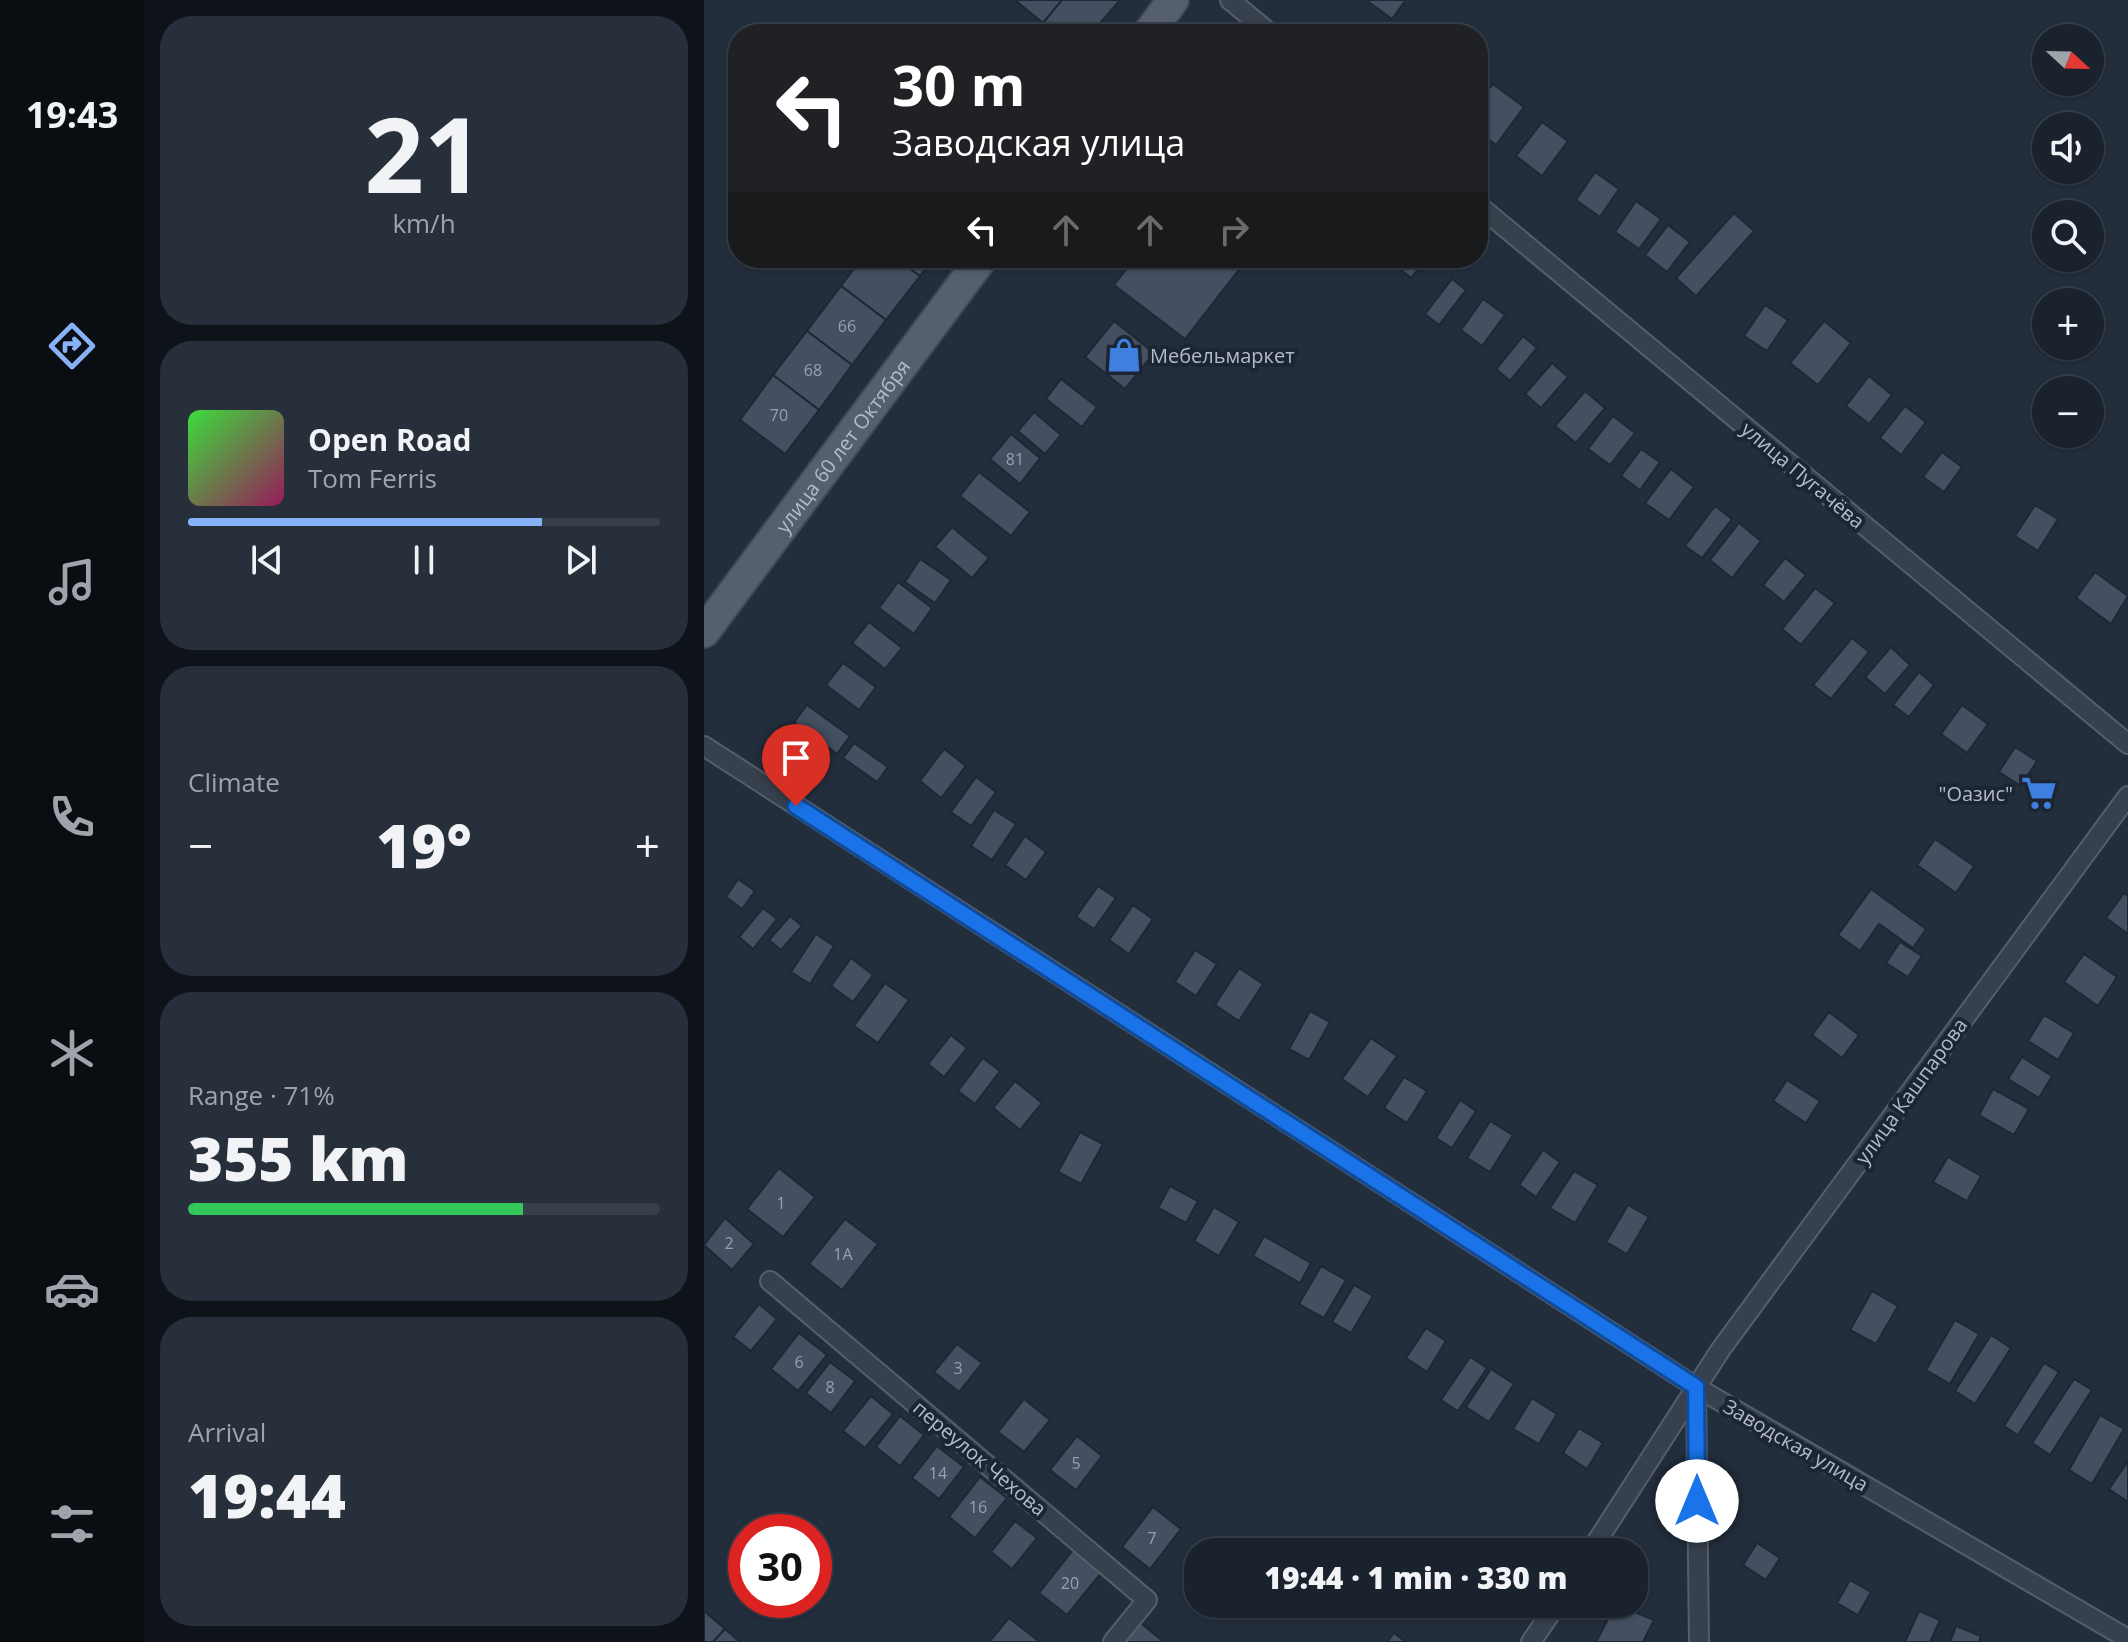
<!DOCTYPE html>
<meta charset="utf-8">
<style>
:root{--surface:#1a222e;--page:#272f3a;--text:#f1f3f6;--muted:#9fa4aa;--line:#383f4a;--accent:#88b2f8}
body{margin:0;font-family:"Open Sans",sans-serif;background:var(--page);color:var(--text);height:100vh;display:flex;flex-direction:column;font-size:30px;white-space:nowrap}
*{box-sizing:border-box;margin:0}
p{font-size:26px;color:var(--muted)}
.icon{flex:none;width:44px;height:44px;fill:none;stroke:currentColor;stroke-width:2;stroke-linecap:round;stroke-linejoin:round}
.map{position:relative;flex:1;overflow:hidden}
.drawer{display:flex;flex-direction:column;gap:16px;padding:16px;background:#0e1319;width:560px}
.drawer>*{flex:none}
.top-card{position:absolute;left:24px;top:24px;width:760px;height:244px;border-radius:32px;box-shadow:0 2px 6px #0004,0 0 0 2px var(--line);background:#202124;color:#fff;overflow:hidden}
.needle{width:52px;rotate:112deg}
.controls{position:absolute;left:1328px;top:24px;display:grid;gap:16px}
.controls a{display:grid;place-items:center;width:72px;height:72px;border-radius:50%;background:var(--surface);box-shadow:0 2px 6px #0004,0 0 0 2px var(--line);font-size:40px}
.speed{position:absolute;left:24px;top:1514px;display:flex;gap:16px;font-size:40px;font-weight:700;text-align:center}
.speed>*{display:grid;place-content:center;width:104px;height:104px;border-radius:50%;background:var(--surface);box-shadow:0 2px 6px #0004,0 0 0 2px var(--line);line-height:1}
.speed .limit{border:12px solid #d22;background:#fff;color:#111}
.pin{position:absolute;display:grid;place-items:center;width:68px;height:68px;color:#fff;margin:-82px -34px;border-radius:50% 50% 50% 0;rotate:-45deg;box-shadow:0 0 8px #0007}
.pin .icon{rotate:45deg}
.me{position:absolute;width:88px;margin:-44px;rotate:0deg;stroke-linejoin:round;filter:drop-shadow(0 0 6px #0008)}
.turn{display:flex;align-items:center;gap:28px;height:168px;padding:0 32px;font-size:36px}
.turn .icon{width:104px;height:104px;stroke-width:2.5}
.turn b{display:block;font-size:56px;line-height:68px}
.lanes{display:flex;align-items:center;height:76px;padding:0 32px;background:#0003;justify-content:center;gap:40px;direction:ltr}
.lanes .off{opacity:.35}
.big{font-size:60px;font-weight:800;line-height:1.1}
.drawer .widget{flex:1;display:flex;flex-direction:column;justify-content:center;gap:12px;min-width:0;padding:0 28px;border-radius:32px;background:var(--page)}
.drawer .dial{align-items:center;gap:0}
.dial b{font-size:104px;line-height:1}
.song{display:flex;align-items:center;gap:24px}
.cover{width:96px;height:96px;border-radius:12px;background:linear-gradient(135deg,hsl(120 70% 55%),hsl(330 70% 35%))}
.played{height:8px;border-radius:4px;background:linear-gradient(90deg,var(--accent) 75%,var(--line) 75%)}
.keys{display:flex;justify-content:space-around;direction:ltr}
.heat{display:flex;justify-content:space-between;align-items:center;font-size:44px;direction:ltr}
.charge{height:12px;border-radius:6px;background:linear-gradient(90deg,#34c759 71%,var(--line) 0)}
.trip{position:absolute;left:480px;top:1538px;width:464px;height:80px;border-radius:32px;background:var(--surface);box-shadow:0 2px 6px #0004,0 0 0 2px var(--line);font-weight:800;line-height:80px;text-align:center}
main{display:flex;flex:1;min-height:0}
.tab-bar{display:flex;flex-direction:column;width:144px;justify-content:space-around;align-items:center;background:#0a0e12;color:var(--muted)}
.tab-bar .icon{width:56px;height:56px}
.tab-bar .current{color:var(--accent)}
.tab-bar b{font-size:36px;color:var(--text)}
.map>svg:first-child{display:block}
.building{fill:#445061;stroke:#1e2734;stroke-width:2}
.lines{fill:none;stroke-linecap:round;stroke-linejoin:round}
.street-casing{stroke:#555e6b;stroke-width:22}
.primary-casing{stroke:#404956;stroke-width:34}
.street{stroke:#37404d;stroke-width:18}
.primary{stroke:#555f6d;stroke-width:30}
.route-casing{stroke:#114b97;stroke-width:20}
.route{stroke:#1a73e8;stroke-width:14}
.labels{text-anchor:middle;dominant-baseline:central;stroke-width:8;stroke-linejoin:round;paint-order:stroke}
.number-label{font-size:16px;fill:#97a0ae}
.poi-label{font-size:20px;fill:#b3bbc8;stroke:#1c2532;text-anchor:start}
.street-label{font-size:20px;fill:#b3bbc8;stroke:#1c2532}
</style>
<main>
<nav class="tab-bar">
<b>19:43</b>
<svg class="icon current" aria-label="directions" viewBox="0 0 24 24"><path d="M12 3l9 9-9 9-9-9zM9 14v-3h6M13 9l2 2-2 2"/></svg>
<svg class="icon" aria-label="music" viewBox="0 0 24 24"><path d="M9 18V5l10-2v13"/><circle cx="6" cy="18" r="3"/><circle cx="16" cy="16" r="3"/></svg>
<svg class="icon" aria-label="phone" viewBox="0 0 24 24"><path d="M5 4h4l2 5-3 2q2 4 5 5l2-3 5 2v4C11 20 4 13 5 4z"/></svg>
<svg class="icon" aria-label="climate" viewBox="0 0 24 24"><path d="M12 3v18M4 7l16 10M4 17L20 7"/></svg>
<svg class="icon" aria-label="car" viewBox="0 0 24 24"><path d="M5 17H2v-5l4-1 3-4h7l3 4 3 1v5h-3M9 17h6M6 11h13"/><circle cx="7" cy="17" r="2"/><circle cx="17" cy="17" r="2"/></svg>
<svg class="icon" aria-label="filters" viewBox="0 0 24 24"><path d="M4 7h16M4 17h16"/><circle cx="9" cy="7" r="2"/><circle cx="15" cy="17" r="2"/></svg>
</nav>
<section class="drawer">
<div class="widget dial"><b>21</b><p>km/h</p></div>
<div class="widget">
<div class="song"><i class="cover"></i><div><b>Open Road</b><p>Tom Ferris</p></div></div>
<div class="played"></div>
<div class="keys"><svg class="icon" aria-label="previous" viewBox="0 0 24 24"><path d="M18 5L8 12l10 7zM5 5v14"/></svg><svg class="icon" aria-label="pause" viewBox="0 0 24 24"><path d="M8 5v14M16 5v14"/></svg><svg class="icon" aria-label="next" viewBox="0 0 24 24"><path d="M6 5l10 7-10 7zM19 5v14"/></svg></div>
</div>
<div class="widget"><p>Climate</p>
<div class="heat"><a>−</a><b class="big">19°</b><a>+</a></div>
</div>
<div class="widget"><p>Range · 71%</p><b class="big">355 km</b><div class="charge"></div></div>
<div class="widget"><p>Arrival</p><b class="big">19:44</b></div>
</section>
<div class="map">
<svg width="1424" height="1642" viewBox="0 0 1424 1642">
<rect width="100%" height="100%" fill="#232e3d"/>
<g class="building">
<polygon points="311,0 358,0 339,23"/>
<polygon points="358,0 416,0 387,34 351,34 339,23"/>
<polygon points="662,0 701,0 701,1 688,19"/>
<polygon points="789,84 820,107 792,145 774,132 774,103"/>
<polygon points="838,122 864,141 838,176 812,156"/>
<polygon points="891,172 915,189 896,217 872,200"/>
<polygon points="932,201 957,219 935,249 911,232"/>
<polygon points="1030,213 1050,231 992,296 972,278"/>
<polygon points="964,225 986,242 963,272 941,255"/>
<polygon points="158,258 192,258 216,276 182,320 137,286"/>
<polygon points="192,258 229,258 216,276"/>
<polygon points="431,258 544,258 481,339 410,285"/>
<polygon points="701,258 721,258 723,259 707,278 694,267"/>
<polygon points="748,279 762,290 735,325 721,314"/>
<polygon points="137,286 182,320 148,365 103,331"/>
<polygon points="779,299 801,315 778,346 757,330"/>
<polygon points="1061,305 1084,320 1063,351 1040,336"/>
<polygon points="410,321 450,353 421,389 381,357"/>
<polygon points="1120,321 1147,343 1114,385 1086,363"/>
<polygon points="103,331 148,365 115,410 69,375"/>
<polygon points="819,336 833,348 806,381 792,369"/>
<polygon points="848,363 864,377 837,408 821,394"/>
<polygon points="69,375 115,410 81,454 36,420"/>
<polygon points="1165,376 1188,395 1165,424 1142,406"/>
<polygon points="357,379 393,407 378,427 342,399"/>
<polygon points="881,391 901,408 872,443 851,426"/>
<polygon points="1201,406 1222,422 1197,455 1176,438"/>
<polygon points="330,412 357,435 341,454 314,431"/>
<polygon points="909,416 931,433 906,465 884,449"/>
<polygon points="307,434 336,458 316,484 286,459"/>
<polygon points="937,449 956,462 936,490 917,476"/>
<polygon points="1238,452 1258,467 1240,492 1219,477"/>
<polygon points="967,469 990,487 965,520 941,503"/>
<polygon points="275,472 326,512 307,536 256,496"/>
<polygon points="1331,505 1354,519 1334,551 1311,536"/>
<polygon points="1011,506 1028,519 998,558 981,546"/>
<polygon points="1035,523 1057,541 1028,578 1006,560"/>
<polygon points="248,527 285,558 268,578 231,547"/>
<polygon points="1081,558 1102,575 1080,602 1059,585"/>
<polygon points="216,559 247,580 231,603 201,582"/>
<polygon points="1391,572 1424,596 1407,624 1372,598"/>
<polygon points="194,582 228,608 210,634 175,608"/>
<polygon points="1111,588 1131,603 1097,645 1078,629"/>
<polygon points="165,622 198,648 181,669 148,643"/>
<polygon points="1148,638 1165,652 1127,699 1109,685"/>
<polygon points="1187,647 1206,665 1181,694 1161,677"/>
<polygon points="139,663 172,687 155,710 122,685"/>
<polygon points="1215,672 1230,685 1205,717 1189,705"/>
<polygon points="103,705 146,736 133,754 90,722"/>
<polygon points="1258,705 1284,724 1263,753 1237,734"/>
<polygon points="150,743 184,767 173,782 139,758"/>
<polygon points="1311,747 1333,761 1317,786 1295,772"/>
<polygon points="240,749 262,766 237,798 216,781"/>
<polygon points="272,777 292,792 267,826 247,812"/>
<polygon points="290,810 312,824 288,860 267,846"/>
<polygon points="321,836 342,852 322,880 301,865"/>
<polygon points="1231,839 1270,866 1252,893 1213,865"/>
<polygon points="34,879 51,891 38,909 22,897"/>
<polygon points="394,886 412,898 390,929 372,917"/>
<polygon points="1167,889 1222,929 1209,948 1175,924 1156,951 1134,935"/>
<polygon points="1420,893 1424,896 1424,934 1402,918"/>
<polygon points="429,905 449,919 425,954 405,940"/>
<polygon points="59,908 73,919 49,949 35,937"/>
<polygon points="86,916 98,926 77,950 65,940"/>
<polygon points="112,934 130,946 106,984 87,972"/>
<polygon points="1196,942 1218,956 1204,977 1182,963"/>
<polygon points="491,950 513,964 492,996 471,982"/>
<polygon points="1380,954 1413,977 1394,1006 1360,982"/>
<polygon points="147,958 169,975 149,1002 127,986"/>
<polygon points="535,968 559,984 535,1021 511,1005"/>
<polygon points="181,983 205,1000 174,1043 150,1026"/>
<polygon points="606,1011 626,1022 605,1060 585,1049"/>
<polygon points="1125,1012 1155,1035 1138,1058 1108,1035"/>
<polygon points="1340,1015 1370,1033 1354,1060 1324,1041"/>
<polygon points="247,1035 263,1048 240,1077 224,1064"/>
<polygon points="667,1038 693,1056 664,1097 638,1079"/>
<polygon points="1318,1057 1348,1076 1335,1098 1304,1079"/>
<polygon points="279,1058 296,1071 271,1104 254,1091"/>
<polygon points="700,1077 723,1091 703,1123 680,1108"/>
<polygon points="1083,1080 1116,1101 1102,1123 1069,1101"/>
<polygon points="311,1081 338,1103 316,1130 289,1108"/>
<polygon points="1289,1089 1325,1109 1310,1135 1275,1115"/>
<polygon points="756,1100 772,1111 748,1148 732,1138"/>
<polygon points="786,1121 809,1135 786,1172 763,1158"/>
<polygon points="376,1132 399,1144 377,1184 354,1172"/>
<polygon points="839,1150 856,1162 832,1197 815,1185"/>
<polygon points="1244,1157 1277,1176 1263,1201 1229,1182"/>
<polygon points="75,1168 111,1197 79,1237 43,1209"/>
<polygon points="870,1171 894,1185 871,1223 846,1208"/>
<polygon points="466,1186 494,1201 482,1223 454,1208"/>
<polygon points="924,1205 945,1217 923,1254 902,1242"/>
<polygon points="510,1207 535,1222 515,1256 490,1241"/>
<polygon points="21,1218 50,1244 28,1270 0,1245"/>
<polygon points="141,1219 174,1244 138,1290 105,1264"/>
<polygon points="560,1236 607,1263 596,1283 549,1256"/>
<polygon points="617,1266 642,1280 620,1318 595,1304"/>
<polygon points="650,1285 669,1296 647,1333 628,1322"/>
<polygon points="1168,1291 1194,1306 1172,1344 1146,1330"/>
<polygon points="55,1304 73,1319 47,1351 29,1337"/>
<polygon points="1251,1320 1275,1334 1246,1384 1222,1370"/>
<polygon points="722,1328 742,1341 723,1372 702,1358"/>
<polygon points="95,1333 123,1355 94,1391 67,1369"/>
<polygon points="1287,1335 1307,1348 1271,1404 1251,1391"/>
<polygon points="253,1344 278,1363 255,1392 230,1372"/>
<polygon points="766,1357 783,1368 754,1411 737,1400"/>
<polygon points="126,1362 151,1381 127,1413 102,1393"/>
<polygon points="1340,1363 1355,1372 1314,1435 1300,1426"/>
<polygon points="787,1369 810,1384 785,1422 762,1407"/>
<polygon points="1370,1379 1388,1390 1346,1455 1328,1443"/>
<polygon points="167,1396 189,1414 161,1448 139,1431"/>
<polygon points="828,1398 853,1414 835,1444 809,1429"/>
<polygon points="320,1399 346,1420 320,1452 294,1432"/>
<polygon points="1396,1415 1420,1429 1388,1484 1365,1470"/>
<polygon points="196,1416 220,1435 196,1466 172,1447"/>
<polygon points="875,1428 899,1443 883,1469 859,1453"/>
<polygon points="373,1436 398,1456 372,1490 346,1470"/>
<polygon points="233,1446 260,1467 235,1499 208,1478"/>
<polygon points="1424,1461 1424,1502 1405,1489"/>
<polygon points="276,1477 303,1498 271,1538 245,1517"/>
<polygon points="449,1507 477,1529 446,1569 418,1547"/>
<polygon points="311,1521 333,1538 308,1569 287,1552"/>
<polygon points="1053,1543 1076,1558 1062,1580 1039,1565"/>
<polygon points="369,1550 398,1572 363,1615 335,1593"/>
<polygon points="1146,1580 1167,1592 1154,1615 1133,1603"/>
<polygon points="742,1604 772,1604 760,1619"/>
<polygon points="912,1604 950,1620 939,1642 892,1642"/>
<polygon points="0,1611 21,1629 9,1642 0,1642"/>
<polygon points="1215,1611 1236,1620 1226,1642 1201,1642"/>
<polygon points="305,1618 336,1642 285,1642"/>
<polygon points="433,1620 460,1642 416,1642"/>
<polygon points="1252,1626 1277,1636 1275,1642 1246,1642"/>
<polygon points="21,1629 36,1642 9,1642"/>
<polygon points="690,1633 702,1642 683,1642"/>
</g>
<g class="lines">
<g class="street-casing">
<g id="street">
<polyline points="526,0 567,34"/>
<polyline points="774,205 1424,744"/>
<polyline points="0,746 992,1387 1424,1639"/>
<polyline points="66,1281 443,1600 409,1642"/>
<polyline points="992,1387 995,1642"/>
<polyline points="886,1552 1017,1349 1424,796"/>
<polyline points="827,1642 853,1604"/>
</g>
</g>
<g class="primary-casing">
<g id="primary">
<polyline points="444,34 469,0"/>
<path id="s1" d="M 0,632 L 278,258"/>
</g>
</g>
<use href="#street" class="street"/>
<use href="#primary" class="primary"/>
</g>
<g class="lines">
<g class="route-casing">
<polyline id="route" points="92,806 992,1387 993,1501"/>
</g>
<use href="#route" class="route"/>
</g>
<defs>
<g id="shop-bare" transform="scale(2.76)"><path d="M-5-2.5h2.3a2.7 3.5 0 0 1 5.4 0H5L5.5 6h-11ZM-1.5-2.5h3a1.5 2.3 0 0 0-3 0Z" fill="#3f7fe0" stroke="#1c2532" stroke-width="2.5" paint-order="stroke"/></g>
<g id="supermarket-bare" transform="scale(2.76)"><path d="M-6-5.5h2.5l.6 2H6L4.5 2H-2.5L-4.4-4H-6ZM-1.5 3.2a1.3 1.3 0 1 0 .1 0ZM3 3.2a1.3 1.3 0 1 0 .1 0Z" fill="#3f7fe0" stroke="#1c2532" stroke-width="2.5" paint-order="stroke"/></g>
</defs>
<g fill-rule="evenodd">
<use href="#shop-bare" x="420" y="355"/>
<use href="#supermarket-bare" x="1335" y="793"/>
</g>
<g class="labels">
<g class="number-label">
<text x="143" y="326">66</text>
<text x="109" y="370">68</text>
<text x="75" y="415">70</text>
<text x="311" y="459">81</text>
<text x="77" y="1203">1</text>
<text x="25" y="1243">2</text>
<text x="139" y="1254">1А</text>
<text x="95" y="1362">6</text>
<text x="254" y="1368">3</text>
<text x="126" y="1387">8</text>
<text x="372" y="1463">5</text>
<text x="234" y="1473">14</text>
<text x="274" y="1507">16</text>
<text x="448" y="1538">7</text>
<text x="366" y="1583">20</text>
</g>
<g class="poi-label">
<text x="446" y="355">Мебельмаркет</text>
<text x="1309" y="793" text-anchor="end">"Оазис"</text>
</g>
<g class="street-label">
<text stroke="none"><textPath href="#s1" startOffset="232">улица 60 лет Октября</textPath></text>
<text transform="translate(1099 475) rotate(40)">улица Пугачёва</text>
<text transform="translate(1207 1091) rotate(-54)">улица Кашпарова</text>
<text transform="translate(1092 1445) rotate(30)">Заводская улица</text>
<text transform="translate(276 1458) rotate(40)">переулок Чехова</text>
</g>
</g>
</svg>
<div class="controls">
<a><svg class="needle" viewBox="-14 -14 28 28"><path d="M0-13l5 13h-10z" fill="#e53935"/><path d="M0 13l5-13h-10z" fill="#9fa4aa"/></svg></a>
<a><svg class="icon" aria-label="sound" viewBox="0 0 24 24"><path d="M4 9h4l5-4v14l-5-4H4zM17 9q2 3 0 6"/></svg></a>
<a><svg class="icon" aria-label="search" viewBox="0 0 24 24"><circle cx="10" cy="10" r="6"/><path d="M15 15l6 6"/></svg></a>
<a>+</a>
<a>−</a>
</div>
<div class="speed"><div class="limit">30</div></div>
<div class="pin" style="left:92px;top:806px;background:#d93025"><svg class="icon" aria-label="arrive" viewBox="0 0 24 24"><path d="M6 21V4h12l-3 4 3 4H6"/></svg></div>
<svg class="me" style="left:993px;top:1501px" viewBox="-20 -20 40 40"><circle r="19" fill="#fff"/><path d="M0-13L10 11 0 6-10 11z" fill="#1a73e8"/></svg>
<div class="trip">19:44 · 1 min · 330 m</div>
<div class="top-card">
<div class="turn"><svg class="icon" aria-label="left" viewBox="0 0 24 24"><path d="M17 20v-9H6M10 6l-5 5 5 5"/></svg><div><b>30 m</b>Заводская улица</div></div>
<div class="lanes"><svg class="icon" aria-label="left" viewBox="0 0 24 24"><path d="M17 20v-9H6M10 6l-5 5 5 5"/></svg><svg class="icon off" aria-label="ahead" viewBox="0 0 24 24"><path d="M12 20V5M6 11l6-6 6 6"/></svg><svg class="icon off" aria-label="ahead" viewBox="0 0 24 24"><path d="M12 20V5M6 11l6-6 6 6"/></svg><svg class="icon off" aria-label="right" viewBox="0 0 24 24"><path d="M7 20v-9h11M14 6l5 5-5 5"/></svg></div>
</div>
</div>
</main>
